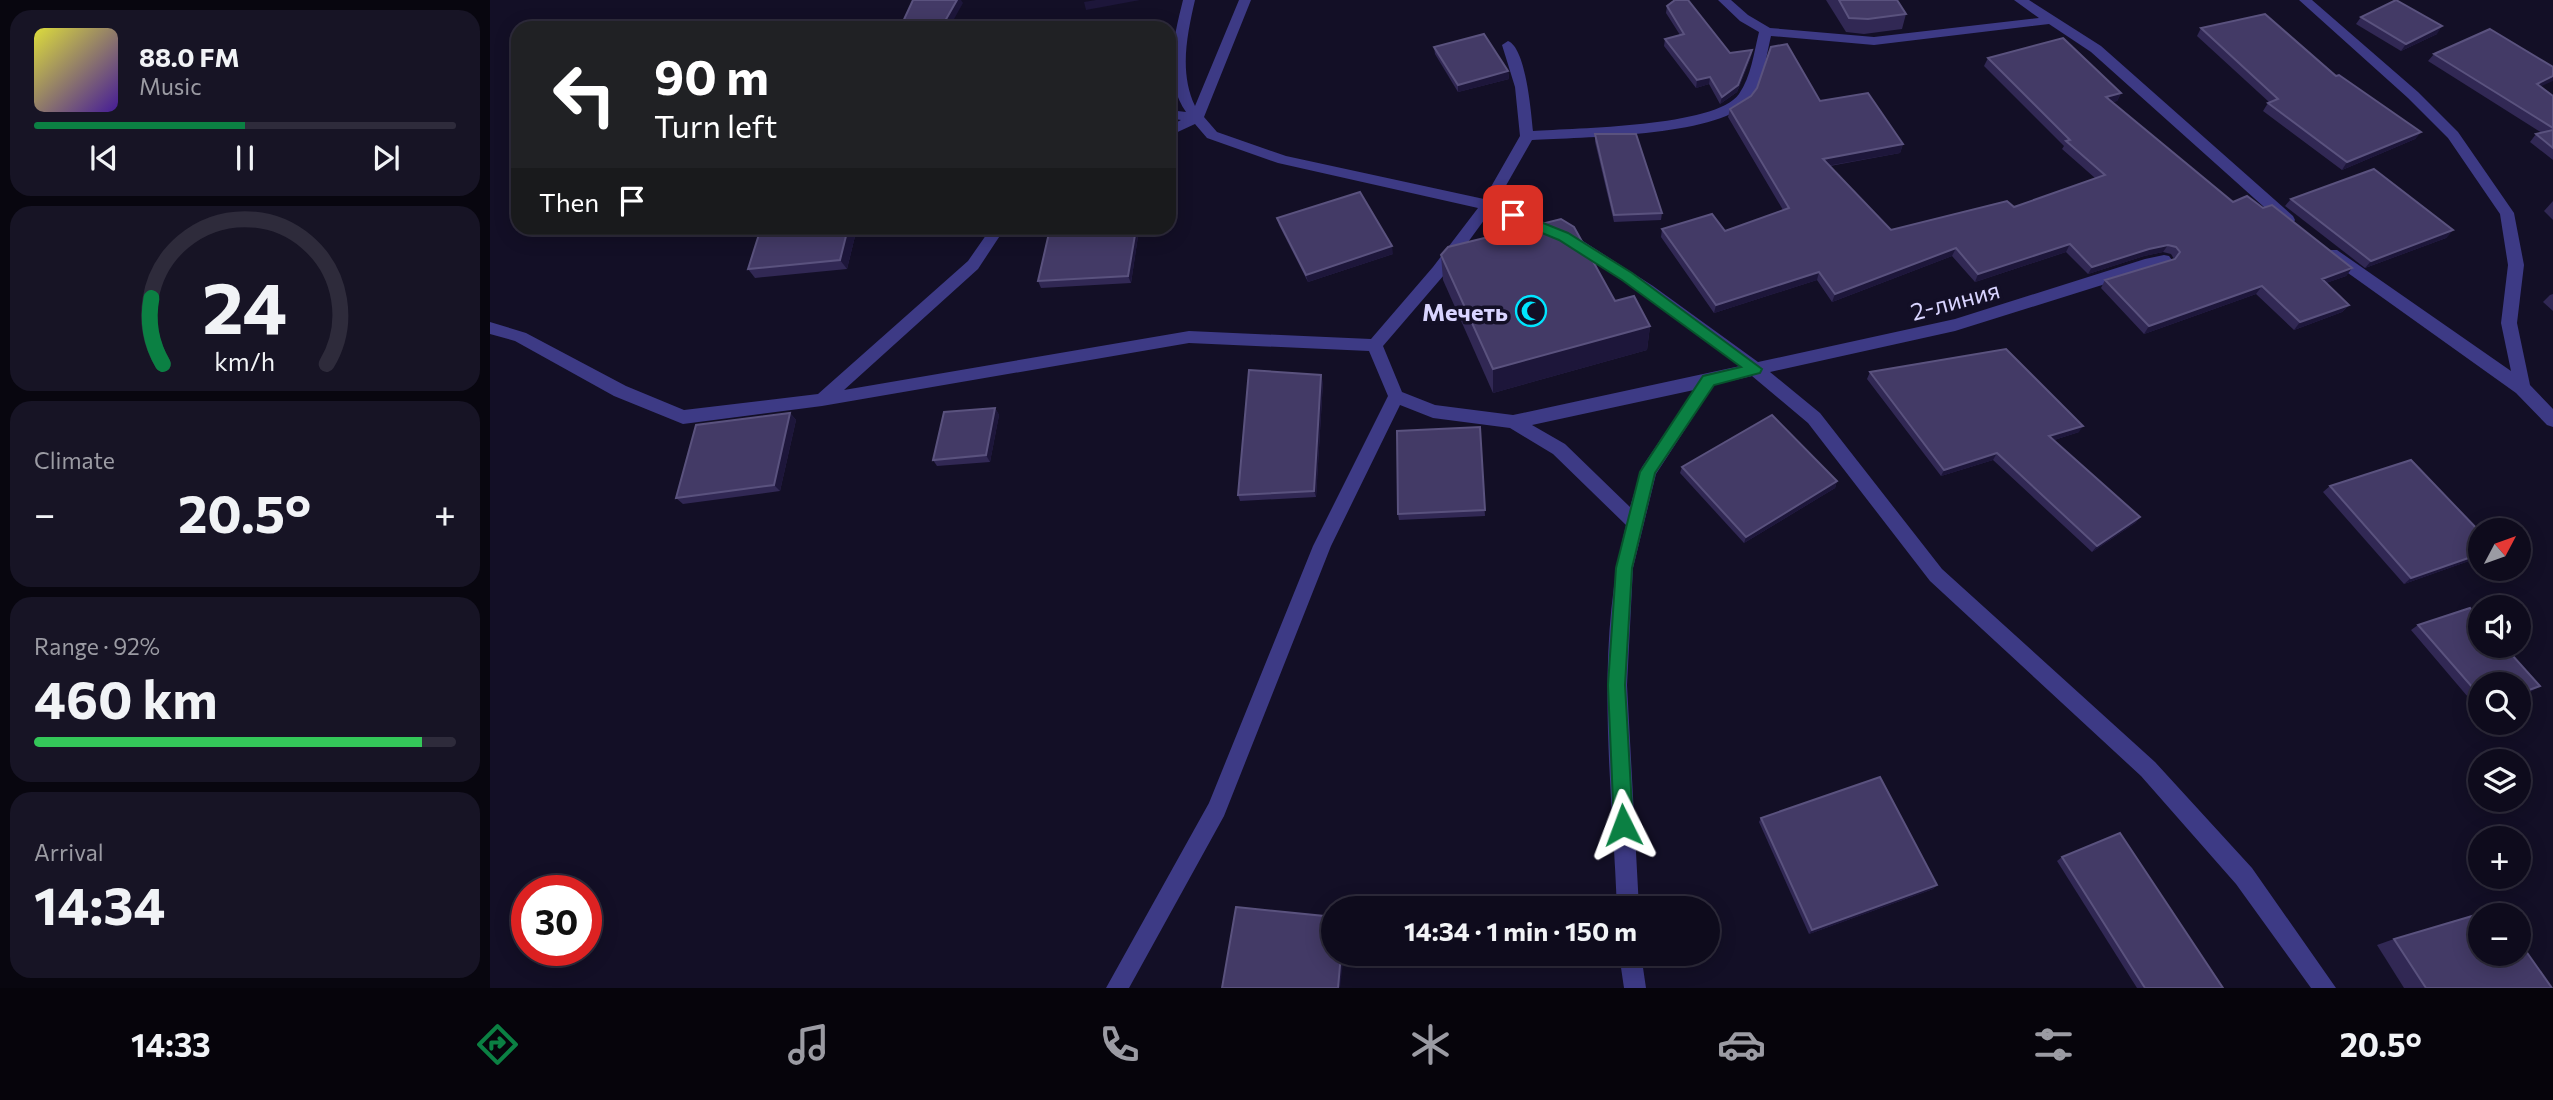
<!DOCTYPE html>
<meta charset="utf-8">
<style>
:root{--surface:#0e0b1c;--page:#171425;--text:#f1f3f6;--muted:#9b9ba3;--line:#2e2b3b;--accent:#0b8043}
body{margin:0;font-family:Commissioner,sans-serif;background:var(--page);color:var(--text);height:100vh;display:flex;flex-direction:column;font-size:26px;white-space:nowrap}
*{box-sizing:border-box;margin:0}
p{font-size:23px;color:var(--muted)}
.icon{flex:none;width:38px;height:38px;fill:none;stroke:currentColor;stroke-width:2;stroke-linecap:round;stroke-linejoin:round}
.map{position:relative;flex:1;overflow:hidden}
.sheet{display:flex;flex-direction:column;gap:10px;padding:10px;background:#08060f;width:490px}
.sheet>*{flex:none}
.banner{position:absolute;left:21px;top:21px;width:665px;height:214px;border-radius:21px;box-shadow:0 4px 18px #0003,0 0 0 2px var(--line);background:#202124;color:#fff;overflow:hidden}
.needle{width:46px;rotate:49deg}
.fabs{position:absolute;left:1978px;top:518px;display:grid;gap:14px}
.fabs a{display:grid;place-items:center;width:63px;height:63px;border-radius:50%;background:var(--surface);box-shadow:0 4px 18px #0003,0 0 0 2px var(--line);font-size:35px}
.speed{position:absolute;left:21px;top:875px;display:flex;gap:14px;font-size:35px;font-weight:700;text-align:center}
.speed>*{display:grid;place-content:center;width:91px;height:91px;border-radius:50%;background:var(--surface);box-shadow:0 4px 18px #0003,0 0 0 2px var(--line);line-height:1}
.speed .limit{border:10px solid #d22;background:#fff;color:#111}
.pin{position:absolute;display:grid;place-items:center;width:60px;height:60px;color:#fff;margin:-30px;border-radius:14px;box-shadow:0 4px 10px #0006}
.me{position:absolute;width:77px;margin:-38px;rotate:357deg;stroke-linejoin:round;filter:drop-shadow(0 0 5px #0008)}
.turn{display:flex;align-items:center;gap:24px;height:147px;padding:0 28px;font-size:32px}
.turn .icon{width:91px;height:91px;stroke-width:2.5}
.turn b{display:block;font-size:49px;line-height:60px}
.then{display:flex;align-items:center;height:66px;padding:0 28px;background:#0003;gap:14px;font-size:26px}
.big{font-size:52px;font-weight:700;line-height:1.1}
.sheet .widget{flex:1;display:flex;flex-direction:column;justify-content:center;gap:10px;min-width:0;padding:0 24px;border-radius:21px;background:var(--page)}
.sheet .dial{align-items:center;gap:0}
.dial svg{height:182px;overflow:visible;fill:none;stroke:var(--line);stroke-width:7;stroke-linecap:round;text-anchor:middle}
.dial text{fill:var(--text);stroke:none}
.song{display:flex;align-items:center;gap:21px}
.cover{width:84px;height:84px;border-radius:10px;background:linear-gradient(135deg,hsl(60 70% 55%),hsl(260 70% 35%))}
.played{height:7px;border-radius:4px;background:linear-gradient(90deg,var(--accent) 50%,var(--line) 50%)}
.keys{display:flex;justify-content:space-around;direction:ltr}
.heat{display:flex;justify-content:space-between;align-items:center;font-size:38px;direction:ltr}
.charge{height:10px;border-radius:5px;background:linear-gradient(90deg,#34c759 92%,var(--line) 0)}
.trip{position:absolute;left:831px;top:896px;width:399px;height:70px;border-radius:35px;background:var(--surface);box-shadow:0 4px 18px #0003,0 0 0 2px var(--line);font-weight:700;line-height:70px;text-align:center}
.tabs{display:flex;height:112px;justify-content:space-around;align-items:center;background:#06040b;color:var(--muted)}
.tabs .icon{width:49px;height:49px}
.tabs .current{color:var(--accent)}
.tabs b{font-size:32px;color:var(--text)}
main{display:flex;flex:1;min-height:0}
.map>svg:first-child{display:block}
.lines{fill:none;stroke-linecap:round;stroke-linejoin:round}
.minor{fill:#3d3a85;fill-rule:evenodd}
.wall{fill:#312854}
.shaded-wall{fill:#1d163a}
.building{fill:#433a66;stroke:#5a527e;stroke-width:2}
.route{fill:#0b8043;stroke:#07532c;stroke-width:2}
.labels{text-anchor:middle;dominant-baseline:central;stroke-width:7;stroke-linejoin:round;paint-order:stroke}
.street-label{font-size:24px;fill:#d9d4ff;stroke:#130f26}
.poi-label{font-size:24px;font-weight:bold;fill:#d9d4ff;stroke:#130f26;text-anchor:end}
</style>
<main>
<section class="sheet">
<div class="widget">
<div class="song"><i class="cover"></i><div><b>88.0 FM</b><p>Music</p></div></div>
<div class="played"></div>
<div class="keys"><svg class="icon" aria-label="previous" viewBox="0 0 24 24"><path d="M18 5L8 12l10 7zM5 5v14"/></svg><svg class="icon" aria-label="pause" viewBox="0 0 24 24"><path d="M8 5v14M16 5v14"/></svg><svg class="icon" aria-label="next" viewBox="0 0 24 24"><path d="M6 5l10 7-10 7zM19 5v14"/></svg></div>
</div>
<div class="widget dial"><svg viewBox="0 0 100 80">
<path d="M14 69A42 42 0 1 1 86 69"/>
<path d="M14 69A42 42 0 0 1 9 40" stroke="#0b8043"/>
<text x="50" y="56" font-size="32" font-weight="700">24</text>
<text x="50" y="72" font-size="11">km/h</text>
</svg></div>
<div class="widget"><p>Climate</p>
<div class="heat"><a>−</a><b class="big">20.5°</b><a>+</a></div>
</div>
<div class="widget"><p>Range · 92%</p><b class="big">460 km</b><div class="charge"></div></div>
<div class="widget"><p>Arrival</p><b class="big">14:34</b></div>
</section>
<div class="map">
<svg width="2063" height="988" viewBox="0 0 2063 988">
<rect width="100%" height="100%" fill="#130f26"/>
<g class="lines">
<g class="minor">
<path d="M 693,0 L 705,0 C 697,35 689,72 705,106 L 749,0 L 761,0 L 714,117 L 727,132 L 796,156 L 994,199 L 1030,136 L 1025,87 L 1012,45 L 1018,41 C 1036,48 1041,112 1043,131 C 1085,128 1226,127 1249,94 C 1261,77 1264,52 1269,32 L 1250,21 L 1228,0 L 1241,0 L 1258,15 L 1280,28 L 1384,37 L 1549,18 L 1524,0 L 1539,0 L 1611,46 L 1803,216 L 1805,220 L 1803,224 L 1793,224 L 1601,52 L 1559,24 L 1384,45 L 1281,36 C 1276,57 1273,85 1258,102 C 1226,137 1090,137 1042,140 L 1006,203 L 1079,232 L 1163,286 L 1268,362 L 1465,319 L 1655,259 L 1674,255 L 1679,256 L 1682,260 L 1679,264 L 1465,331 L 1280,372 L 1330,413 L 1452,569 L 1665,762 L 1762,868 L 1846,988 L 1821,988 L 1746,884 L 1651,776 L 1440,581 L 1318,423 L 1262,376 L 1224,385 L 1166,474 L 1143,568 L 1137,685 L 1149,908 L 1127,908 C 1122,782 1104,649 1136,525 L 1063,454 L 1020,428 L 943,418 L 910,405 L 841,546 L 734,816 L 639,988 L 616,988 L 719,803 L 823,546 L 898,396 L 879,351 L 699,343 L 332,406 L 193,424 L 124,396 L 25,341 L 0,334 L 0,322 L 36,333 L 136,386 L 194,410 L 328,394 L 478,261 L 501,228 L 515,228 L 488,269 L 354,390 L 699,331 L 881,339 L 943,267 L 988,208 L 788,163 L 717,138 L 705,124 L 679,136 L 679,126 L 691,120 L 679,118 L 679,110 L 696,112 C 673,79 684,36 693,0 ZM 1000,212 L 1069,240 L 1153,294 L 1250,366 L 1023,415 L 945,405 L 912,392 L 893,346 L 954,275 ZM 1204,390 L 1152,467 L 1140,507 L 1075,444 L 1042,425 Z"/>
<polygon points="1809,0 1822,0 1928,92 1968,132 2024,213 2034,265 2027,323 2040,385 2063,409 2063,427 2057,425 2026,393 1837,258 1834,254 1837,250 1847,250 2021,371 2011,323 2018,265 2010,214 1958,138 1918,98"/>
<polygon points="1129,954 1151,954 1156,988 1134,988"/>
</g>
</g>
<g class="wall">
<polygon points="1336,0 1407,0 1416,14 1412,29 1374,34 1356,32"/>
<polygon points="1177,6 1240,53 1262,50 1261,57 1247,92 1230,104 1219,84 1206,88 1174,46 1175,39 1190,35 1176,13"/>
<polygon points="1871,17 1947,34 1911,51 1866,24"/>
<polygon points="1711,28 1846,76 1931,132 1925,139 1852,170 1773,111 1778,103 1779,102 1707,36"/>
<polygon points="944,47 1018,71 1019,79 968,92 945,54"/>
<polygon points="1944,54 2050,86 2063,96 2063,160 2040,142 2046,134 2052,133 1938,61"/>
<polygon points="1498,58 1631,93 1627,101 1622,102 1743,202 1773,208 1862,268 1856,276 1836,283 1859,305 1852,312 1804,330 1766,294 1654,334 1611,288 1615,280 1684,259 1681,254 1673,252 1654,256 1598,274 1576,252 1485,282 1462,256 1342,302 1327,280 1224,313 1171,237 1172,229 1235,231 1293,210 1238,117 1240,109 1330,101 1413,144 1410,153 1340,166 1401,230 1524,207 1605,178 1572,149 1574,146 1494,66"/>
<polygon points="1105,134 1172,213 1171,220 1124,222 1105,142"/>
<polygon points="1801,199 1963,230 1956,238 1875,268 1795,206"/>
<polygon points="2063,201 2063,220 2054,211"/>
<polygon points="787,218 903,254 818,282 789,225"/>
<polygon points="271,228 367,228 357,269 265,278 258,269"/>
<polygon points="648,236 641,283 551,288 548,281"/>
<polygon points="951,255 1125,301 1160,326 1157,350 1003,393 953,280"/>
<polygon points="2063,294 2063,311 2053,302 2060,295"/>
<polygon points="1380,372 1589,432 1564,440 1650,517 1645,523 1602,552 1503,460 1451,476 1377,379"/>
<polygon points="833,382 826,497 750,501 748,495"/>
<polygon points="505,408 509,415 500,462 447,466 443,460"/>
<polygon points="300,413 306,420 290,491 193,504 186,498"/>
<polygon points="990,427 995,516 909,520 908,514"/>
<polygon points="1192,467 1347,481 1345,488 1254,543 1190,473"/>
<polygon points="1840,486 1990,532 1990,557 1914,584 1833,492"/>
<polygon points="1928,625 2041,692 2028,696 2028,684 1990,684 1990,709 1989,710 1921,630"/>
<polygon points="1271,818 1447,885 1443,889 1319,934 1269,822"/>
<polygon points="1572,857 1733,988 1647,988 1567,861"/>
<polygon points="1904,939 2062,988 1914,988 1887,945"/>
</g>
<g class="shaded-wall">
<polygon points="467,0 471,0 473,3 459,28 451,28"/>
<polygon points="606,0 650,0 596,10 594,2"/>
<polygon points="1952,26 1947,34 1911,51 1916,44"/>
<polygon points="1262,50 1261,57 1247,92 1230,104 1232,97"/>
<polygon points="1018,71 1019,79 968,92 968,85"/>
<polygon points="2063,76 2063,81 2040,91 2047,84"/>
<polygon points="1220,77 1219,84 1206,88 1207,80"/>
<polygon points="1631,93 1627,101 1612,105 1616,97"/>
<polygon points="1931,132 1925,139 1852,170 1857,162"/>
<polygon points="1413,144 1410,153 1331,167 1333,159"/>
<polygon points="358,228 367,228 357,269 350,260"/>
<polygon points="646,229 648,236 641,283 638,276"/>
<polygon points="1963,230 1956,238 1875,268 1881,261"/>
<polygon points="1580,244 1576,252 1485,282 1488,274"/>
<polygon points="1678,245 1673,252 1654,256 1598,274 1602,267 1659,249"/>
<polygon points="902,246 903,254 818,282 816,275"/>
<polygon points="1466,248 1462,256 1342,302 1345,294"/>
<polygon points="1862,268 1856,276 1825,287 1832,279"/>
<polygon points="1329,272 1327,280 1224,313 1226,305"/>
<polygon points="1772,286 1766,294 1654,334 1659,326"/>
<polygon points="1859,305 1852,312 1804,330 1810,322"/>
<polygon points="1160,326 1157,350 1003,393 1003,369"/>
<polygon points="831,375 833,382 826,497 824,491"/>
<polygon points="505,408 509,415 500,462 496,455"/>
<polygon points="300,413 306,420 290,491 284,485"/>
<polygon points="1593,426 1589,432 1555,443 1559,436"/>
<polygon points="1507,453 1503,460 1451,476 1454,470"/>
<polygon points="1347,481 1345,488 1254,543 1256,537"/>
<polygon points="1650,517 1645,523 1602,552 1607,546"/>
<polygon points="1990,554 1990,557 1914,584 1921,578"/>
<polygon points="2050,686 2041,692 2028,696 2028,694"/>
<polygon points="1447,885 1443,889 1319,934 1322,930"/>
<polygon points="851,954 854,954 850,988 848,988"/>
</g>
<g class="building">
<polygon points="423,0 467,0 451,28 410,28"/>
<polygon points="1185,0 1198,0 1240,53 1262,50 1248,85 1232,97 1220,77 1207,80 1175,39 1194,34 1177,6"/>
<polygon points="1349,0 1407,0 1416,14 1378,19 1359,18"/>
<polygon points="1906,0 1952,26 1916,44 1871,17"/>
<polygon points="1775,14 1846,76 1849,75 1931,132 1857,162 1778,103 1788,99 1711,28"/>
<polygon points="2000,29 2063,67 2063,76 2047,84 2063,96 2063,128 1944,54"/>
<polygon points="994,34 1018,71 968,85 944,47"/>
<polygon points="1573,38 1631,93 1616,97 1743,202 1757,196 1773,208 1782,205 1862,268 1832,279 1859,305 1810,322 1772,286 1659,326 1615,280 1685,259 1690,252 1686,247 1678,245 1659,249 1602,267 1580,244 1488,274 1466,248 1345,294 1329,272 1226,305 1172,229 1222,214 1235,231 1299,208 1240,109 1261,96 1267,88 1281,47 1297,44 1330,101 1378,93 1413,144 1333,159 1401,230 1517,201 1524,207 1615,175 1576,141 1580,140 1498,58"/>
<polygon points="2063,130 2063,148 2046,134"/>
<polygon points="1105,134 1146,134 1172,213 1124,215"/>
<polygon points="1884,169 1963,230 1881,261 1801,199"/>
<polygon points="870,192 902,246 816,275 787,218"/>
<polygon points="1071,219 1084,227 1125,301 1144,296 1160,326 1003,369 951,255 958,247"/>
<polygon points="271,228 358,228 350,260 258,269"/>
<polygon points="646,229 638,276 548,281 559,233"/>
<polygon points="1516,349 1593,426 1559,436 1650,517 1607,546 1507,453 1454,470 1380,372"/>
<polygon points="759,370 831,375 824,491 748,495"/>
<polygon points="505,408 496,455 443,460 454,412"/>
<polygon points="300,413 284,485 186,498 206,425"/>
<polygon points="1282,415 1347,481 1256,537 1192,467"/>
<polygon points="990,427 995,510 908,514 907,431"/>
<polygon points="1921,460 1990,532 1990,554 1921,578 1840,486"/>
<polygon points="1980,608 1990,619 1990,646 2014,646 2050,686 2028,694 2028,684 1990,684 1990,696 1928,625"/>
<polygon points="1390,777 1447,885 1322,930 1271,818"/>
<polygon points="1630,833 1733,988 1655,988 1572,857"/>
<polygon points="746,907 844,917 844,954 851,954 848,988 732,988"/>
<polygon points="2006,909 2011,915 1990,915 1990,954 2028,954 2028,940 2062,988 1936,988 1904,939"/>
</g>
<polygon class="route" points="1023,211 1078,233 1142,273 1272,369 1270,373 1224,385 1165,473 1142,568 1135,685 1143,825 1140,831 1133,834 1127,831 1124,825 1118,685 1126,568 1150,472 1213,376 1251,367 1132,280 1069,240 1018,219 1018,212"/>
<defs>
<g id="mosque-ring" transform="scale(1.575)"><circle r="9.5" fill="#130f26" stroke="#00e5ff" stroke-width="1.5"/><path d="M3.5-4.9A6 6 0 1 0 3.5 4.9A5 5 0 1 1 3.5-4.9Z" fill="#00e5ff"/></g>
</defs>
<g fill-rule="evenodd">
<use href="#mosque-ring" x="1041" y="311"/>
</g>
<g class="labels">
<g class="street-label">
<text transform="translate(1465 300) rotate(-15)">2-линия</text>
</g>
<g class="poi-label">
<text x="1018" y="311">Мечеть</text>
</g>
</g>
</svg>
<div class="fabs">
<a><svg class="needle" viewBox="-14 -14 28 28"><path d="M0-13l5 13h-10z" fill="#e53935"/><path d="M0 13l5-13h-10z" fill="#9b9ba3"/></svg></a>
<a><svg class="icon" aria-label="sound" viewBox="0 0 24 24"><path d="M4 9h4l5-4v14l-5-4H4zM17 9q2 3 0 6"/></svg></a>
<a><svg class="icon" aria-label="search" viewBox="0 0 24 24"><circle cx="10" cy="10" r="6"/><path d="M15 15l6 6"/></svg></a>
<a><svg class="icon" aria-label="layers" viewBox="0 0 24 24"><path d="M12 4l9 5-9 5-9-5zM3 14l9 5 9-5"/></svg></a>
<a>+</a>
<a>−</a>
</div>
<div class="speed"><div class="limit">30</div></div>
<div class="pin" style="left:1023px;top:215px;background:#d93025"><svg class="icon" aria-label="arrive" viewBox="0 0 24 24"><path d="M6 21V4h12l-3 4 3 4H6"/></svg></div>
<svg class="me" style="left:1133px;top:825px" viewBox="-20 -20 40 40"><path d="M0-17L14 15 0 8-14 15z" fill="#0b8043" stroke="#fff" stroke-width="4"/></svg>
<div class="trip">14:34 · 1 min · 150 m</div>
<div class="banner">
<div class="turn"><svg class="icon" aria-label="left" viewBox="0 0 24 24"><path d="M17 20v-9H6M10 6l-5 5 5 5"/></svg><div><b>90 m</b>Turn left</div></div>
<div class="then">Then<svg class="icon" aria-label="arrive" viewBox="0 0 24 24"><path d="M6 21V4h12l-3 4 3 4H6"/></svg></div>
</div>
</div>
</main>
<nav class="tabs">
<b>14:33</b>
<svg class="icon current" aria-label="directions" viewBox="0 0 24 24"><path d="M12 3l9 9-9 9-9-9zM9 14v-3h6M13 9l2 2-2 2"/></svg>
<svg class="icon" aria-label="music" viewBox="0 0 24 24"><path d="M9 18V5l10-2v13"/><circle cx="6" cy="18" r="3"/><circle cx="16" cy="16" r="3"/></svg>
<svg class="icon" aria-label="phone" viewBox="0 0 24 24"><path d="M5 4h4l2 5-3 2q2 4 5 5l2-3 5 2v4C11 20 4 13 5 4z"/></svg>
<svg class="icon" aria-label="climate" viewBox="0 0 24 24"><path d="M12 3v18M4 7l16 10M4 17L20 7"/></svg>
<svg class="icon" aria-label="car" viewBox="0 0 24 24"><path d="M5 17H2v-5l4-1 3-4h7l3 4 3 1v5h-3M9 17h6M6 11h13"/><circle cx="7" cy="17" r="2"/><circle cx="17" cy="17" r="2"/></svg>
<svg class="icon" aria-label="filters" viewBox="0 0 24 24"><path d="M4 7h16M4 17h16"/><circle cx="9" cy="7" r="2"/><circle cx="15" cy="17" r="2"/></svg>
<b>20.5°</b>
</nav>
